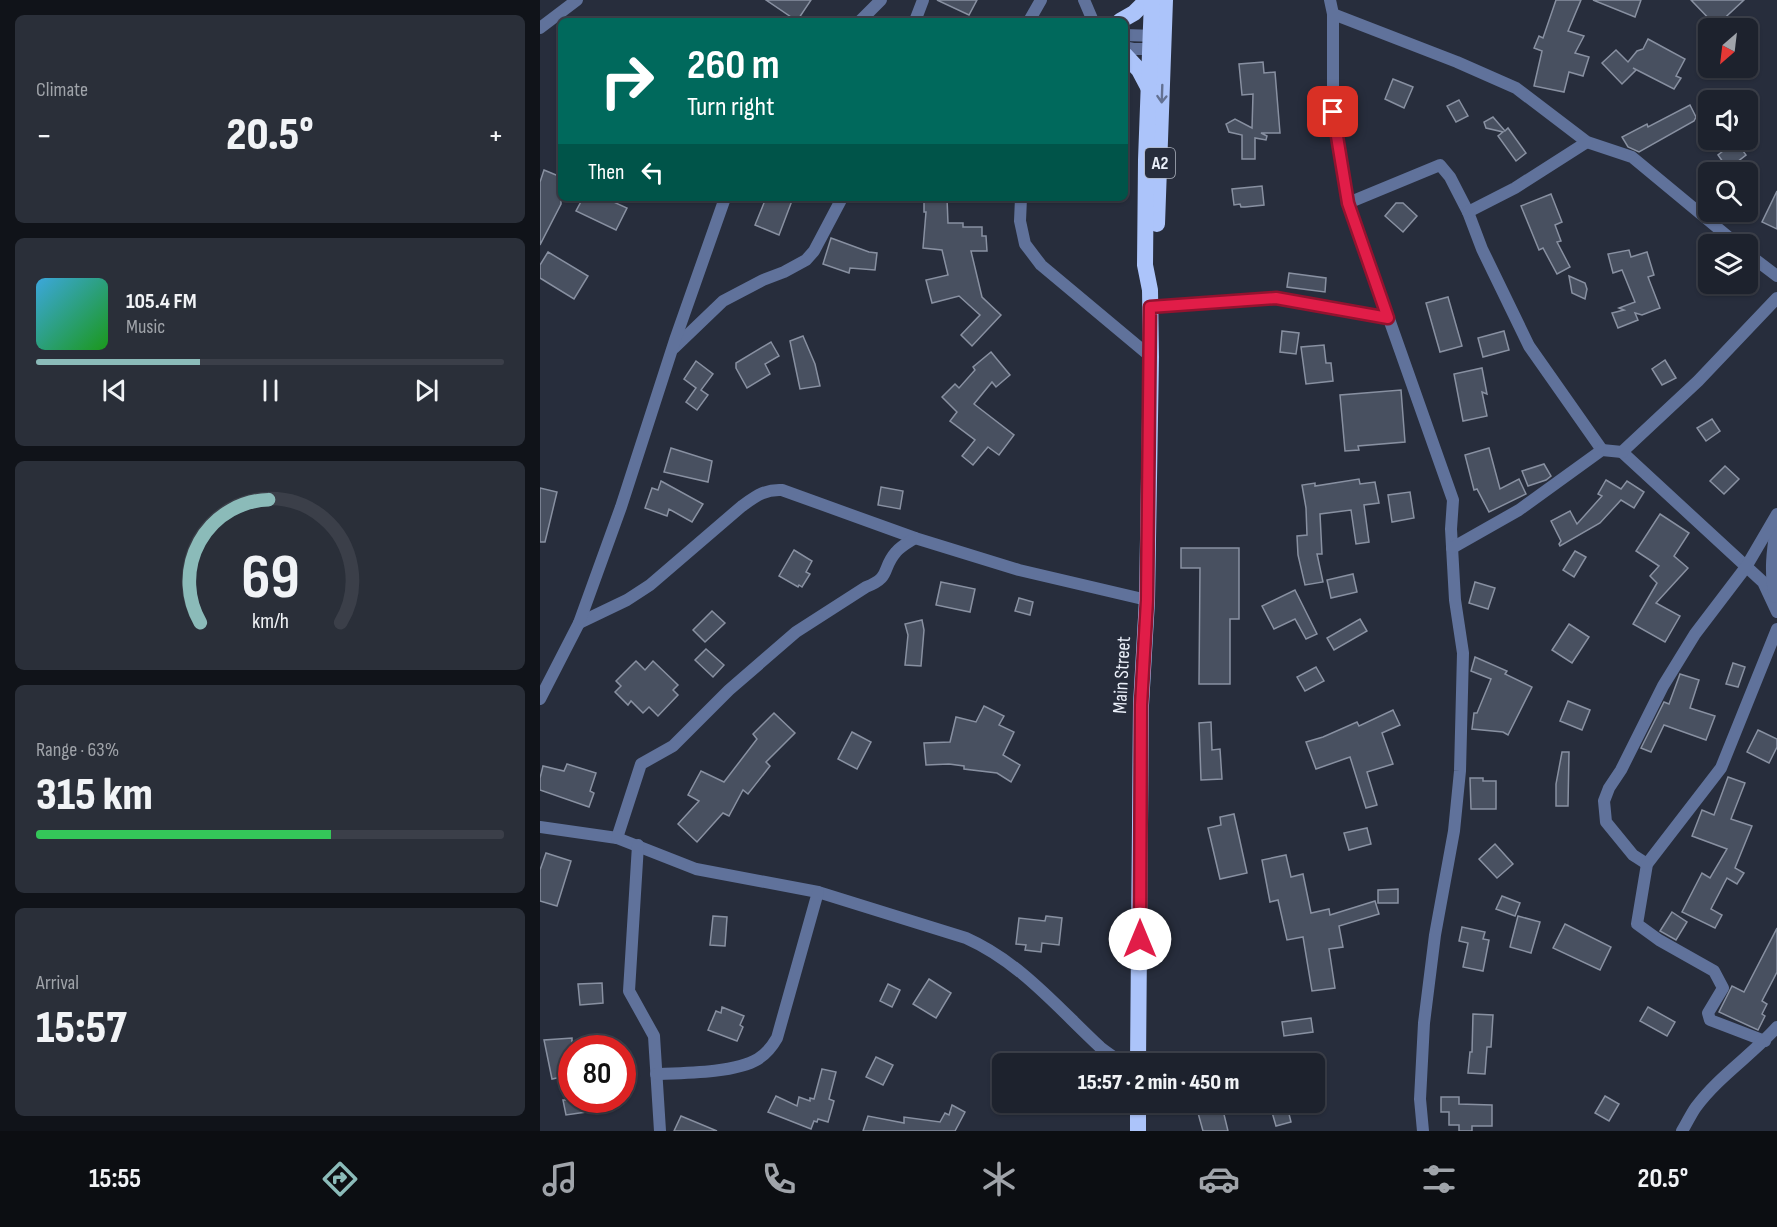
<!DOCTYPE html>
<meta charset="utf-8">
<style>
:root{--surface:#1d222d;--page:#2a2f39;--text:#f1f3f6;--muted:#a0a4aa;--line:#3b3f49;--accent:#8bbbb9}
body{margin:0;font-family:"Sofia Sans Condensed",sans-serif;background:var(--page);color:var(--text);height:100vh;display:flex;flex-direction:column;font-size:22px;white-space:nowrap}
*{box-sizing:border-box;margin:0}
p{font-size:20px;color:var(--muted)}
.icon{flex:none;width:33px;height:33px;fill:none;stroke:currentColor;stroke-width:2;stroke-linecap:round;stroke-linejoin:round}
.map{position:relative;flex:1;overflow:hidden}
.details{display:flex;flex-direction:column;gap:15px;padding:15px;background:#101319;width:540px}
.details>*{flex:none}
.guide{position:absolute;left:18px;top:18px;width:570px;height:183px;border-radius:9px;box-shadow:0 2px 4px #0004,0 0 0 2px var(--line);background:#00695c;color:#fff;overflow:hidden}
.needle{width:39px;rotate:208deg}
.controls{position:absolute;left:1158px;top:18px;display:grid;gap:12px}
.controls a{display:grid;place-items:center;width:60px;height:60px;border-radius:9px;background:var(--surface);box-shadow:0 2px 4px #0004,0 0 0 2px var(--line);font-size:30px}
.speed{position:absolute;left:18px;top:1035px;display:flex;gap:12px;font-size:30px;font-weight:700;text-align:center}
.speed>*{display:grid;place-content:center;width:78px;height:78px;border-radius:50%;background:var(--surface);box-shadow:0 2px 4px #0004,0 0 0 2px var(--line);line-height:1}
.speed .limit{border:9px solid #d22;background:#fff;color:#111}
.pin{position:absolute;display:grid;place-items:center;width:51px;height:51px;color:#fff;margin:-26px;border-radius:12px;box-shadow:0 3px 9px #0006}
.me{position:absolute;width:66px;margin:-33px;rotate:0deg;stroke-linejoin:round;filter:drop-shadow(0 0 4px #0008)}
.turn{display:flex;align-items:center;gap:21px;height:126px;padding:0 30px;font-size:27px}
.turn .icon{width:78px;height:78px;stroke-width:2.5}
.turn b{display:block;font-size:42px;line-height:51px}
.then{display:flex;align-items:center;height:57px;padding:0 30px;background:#0003;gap:12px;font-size:22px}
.big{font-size:45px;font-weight:800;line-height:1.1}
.details .card{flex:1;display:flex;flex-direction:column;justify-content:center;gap:9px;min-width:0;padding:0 21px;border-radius:9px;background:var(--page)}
.details .dial{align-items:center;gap:0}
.dial svg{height:156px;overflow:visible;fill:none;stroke:var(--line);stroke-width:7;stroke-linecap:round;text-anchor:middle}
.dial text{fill:var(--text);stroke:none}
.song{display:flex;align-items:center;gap:18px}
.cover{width:72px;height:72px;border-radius:9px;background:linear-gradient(135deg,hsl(200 70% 55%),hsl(120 70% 35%))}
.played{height:6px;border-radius:3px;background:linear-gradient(90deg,var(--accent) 35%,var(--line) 35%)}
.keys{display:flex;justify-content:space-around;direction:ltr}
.heat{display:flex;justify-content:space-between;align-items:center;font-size:33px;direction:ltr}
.charge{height:9px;border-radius:4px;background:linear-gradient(90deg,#34c759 63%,var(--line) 0)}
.trip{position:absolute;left:452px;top:1053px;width:333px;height:60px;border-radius:9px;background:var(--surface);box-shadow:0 2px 4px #0004,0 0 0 2px var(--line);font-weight:800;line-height:60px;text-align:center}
.tab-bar{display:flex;height:96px;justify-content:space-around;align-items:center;background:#0c0e12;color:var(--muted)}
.tab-bar .icon{width:42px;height:42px}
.tab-bar .selected{color:var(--accent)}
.tab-bar b{font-size:27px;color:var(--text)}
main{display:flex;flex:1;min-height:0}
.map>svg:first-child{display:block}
.building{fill:#485060;stroke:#8890a1;stroke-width:1.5}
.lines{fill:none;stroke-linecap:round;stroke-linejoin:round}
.minor{stroke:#60729b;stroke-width:12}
.trunk{stroke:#acc4fa;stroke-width:16}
.oneway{stroke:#637192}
.route-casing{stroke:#92132f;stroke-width:15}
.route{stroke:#e11d48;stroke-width:10}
.labels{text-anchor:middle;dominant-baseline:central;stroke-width:6;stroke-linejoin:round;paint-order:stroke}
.shield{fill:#272d3c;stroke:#b0b5c0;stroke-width:1.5}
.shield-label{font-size:18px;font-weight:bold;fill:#eaeff9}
.street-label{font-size:20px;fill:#eaeff9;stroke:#272d3c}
</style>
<main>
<section class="details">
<div class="card"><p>Climate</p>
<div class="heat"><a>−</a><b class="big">20.5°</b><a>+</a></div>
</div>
<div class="card">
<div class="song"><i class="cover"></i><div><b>105.4 FM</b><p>Music</p></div></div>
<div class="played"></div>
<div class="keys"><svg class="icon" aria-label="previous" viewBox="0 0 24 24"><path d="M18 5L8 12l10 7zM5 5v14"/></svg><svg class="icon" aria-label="pause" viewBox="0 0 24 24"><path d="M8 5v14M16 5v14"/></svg><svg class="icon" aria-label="next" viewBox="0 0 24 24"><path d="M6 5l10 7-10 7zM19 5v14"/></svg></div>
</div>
<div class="card dial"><svg viewBox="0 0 100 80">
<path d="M14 69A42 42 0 1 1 86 69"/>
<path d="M14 69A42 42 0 0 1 49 6" stroke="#8bbbb9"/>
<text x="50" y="56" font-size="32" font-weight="700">69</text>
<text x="50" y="72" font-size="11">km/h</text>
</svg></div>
<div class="card"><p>Range · 63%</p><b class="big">315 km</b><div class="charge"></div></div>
<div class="card"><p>Arrival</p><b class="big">15:57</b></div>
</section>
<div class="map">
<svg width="1237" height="1131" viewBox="0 0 1237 1131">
<rect width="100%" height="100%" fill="#272d3c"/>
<g class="building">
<polygon points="226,0 271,0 257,21"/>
<polygon points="397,0 437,0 429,15"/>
<polygon points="1016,0 1041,0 1028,31 1044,36 1035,53 1049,57 1043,76 1029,72 1024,92 994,86 1002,51 994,48 999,36 1003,38"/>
<polygon points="1053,0 1101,0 1095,17"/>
<polygon points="1151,0 1204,0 1176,26"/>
<polygon points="1108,39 1145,59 1136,76 1141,78 1134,89 1093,68 1096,70 1082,84 1062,63 1076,50 1088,62 1097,51 1103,49"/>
<polygon points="723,62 724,73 735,72 740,133 721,133 727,136 726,140 715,138 715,159 702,159 702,135 689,132 686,124 695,119 712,128 713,94 702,95 699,64"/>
<polygon points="853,79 873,87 864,108 845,99"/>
<polygon points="919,100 928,116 916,122 907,106"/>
<polygon points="1150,105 1156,117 1154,121 1099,152 1088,147 1082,137 1107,124 1108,127"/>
<polygon points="953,117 965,131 968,128 986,153 976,161 958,136 963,132 946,128 944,122"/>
<polygon points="1196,141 1206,155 1188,169 1178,155"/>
<polygon points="4,170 21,177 21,204 0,245 0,182"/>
<polygon points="722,186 724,205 705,207 701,207 700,204 694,205 692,189"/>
<polygon points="1237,191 1237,229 1222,222"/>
<polygon points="1011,194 1022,222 1015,225 1021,241 1017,242 1030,267 1017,274 1003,248 999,250 981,206"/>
<polygon points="43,198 65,198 87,208 76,230 36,211"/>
<polygon points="226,198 253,198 239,235 215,225"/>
<polygon points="384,198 407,198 408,223 423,223 423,227 442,227 442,236 446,236 447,251 431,251 442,297 461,315 432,346 421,335 440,315 419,296 392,303 386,280 408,275 402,250 383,248 386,212 384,212"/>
<polygon points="856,203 863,203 877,216 863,232 845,216"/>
<polygon points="291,238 329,252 337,253 335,270 310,268 309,273 283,264"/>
<polygon points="1089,250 1091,257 1107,252 1114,275 1108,277 1120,308 1102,315 1095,313 1098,320 1078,328 1072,313 1084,310 1079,308 1095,302 1082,270 1073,273 1068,254"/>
<polygon points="8,252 48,276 34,299 0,278 0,265"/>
<polygon points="749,273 786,278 785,292 747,287"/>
<polygon points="1029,276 1045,283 1047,289 1045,299 1032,293"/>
<polygon points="908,297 922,346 900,352 886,303"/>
<polygon points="742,331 759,333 756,354 740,352"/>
<polygon points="964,331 969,350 943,357 938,338"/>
<polygon points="263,336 275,364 280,386 260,389 250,341"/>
<polygon points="231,342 239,356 225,364 230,374 207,388 196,368 196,363"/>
<polygon points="784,345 786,363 791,363 793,381 766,384 761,347"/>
<polygon points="451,352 470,375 456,387 452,382 434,404 474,435 459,455 448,447 433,465 422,456 435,440 410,421 417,412 402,397 415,384 419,388 435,370 433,367"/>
<polygon points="1125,360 1136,378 1122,385 1112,369"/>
<polygon points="156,361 173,374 161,390 168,395 157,410 146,402 156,388 144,379"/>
<polygon points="942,368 947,394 942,392 947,416 923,421 914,374"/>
<polygon points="861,390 865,442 818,446 819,450 805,451 800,395"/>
<polygon points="1172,419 1180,431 1166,441 1157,428"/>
<polygon points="131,448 172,461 168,482 124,472"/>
<polygon points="949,448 960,489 979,479 986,494 949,512 937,489 934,490 925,455"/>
<polygon points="1004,464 1011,476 1006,480 988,486 982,471"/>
<polygon points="1185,466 1199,479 1184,494 1170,481"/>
<polygon points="819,479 820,484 835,482 839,503 824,505 829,542 816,544 811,510 780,514 782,554 777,554 783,582 765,585 758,555 757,536 767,535 766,508 762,485 775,483 775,486"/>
<polygon points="1066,480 1081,489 1087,481 1104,492 1094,508 1081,500 1060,523 1020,546 1019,544 1021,541 1011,521 1030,511 1037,524 1062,496 1058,494"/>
<polygon points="121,481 163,504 152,522 129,509 127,516 105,508 112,488 118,490"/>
<polygon points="341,487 363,491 360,509 338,505"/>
<polygon points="0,488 17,492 5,542 0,542"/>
<polygon points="870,492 874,518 852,522 848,495"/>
<polygon points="1120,514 1149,533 1134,556 1148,568 1116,603 1140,616 1125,642 1093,624 1117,583 1110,576 1119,566 1096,551"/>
<polygon points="641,548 699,548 699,619 690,619 690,684 659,684 660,568 641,568"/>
<polygon points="254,550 272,561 266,572 270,574 262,587 259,585 258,587 239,576"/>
<polygon points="1035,551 1046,557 1034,577 1023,570"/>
<polygon points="813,574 817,592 791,598 787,580"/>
<polygon points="401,582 435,589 430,612 396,605"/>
<polygon points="935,582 955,588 948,609 929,603"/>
<polygon points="755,590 777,634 766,639 755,619 734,629 722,606"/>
<polygon points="479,598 493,602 490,615 475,611"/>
<polygon points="172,611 185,623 165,642 153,630"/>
<polygon points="820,619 827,631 794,650 787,638"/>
<polygon points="382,620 384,630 381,666 365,665 368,635 365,624"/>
<polygon points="1029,624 1049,637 1032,663 1012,650"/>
<polygon points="166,649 184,665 173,677 155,660"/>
<polygon points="935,657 967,671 965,674 992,687 968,735 963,732 932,729 934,713 937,713 951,679 931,671"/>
<polygon points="96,661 105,670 113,661 138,685 133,690 138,695 118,716 109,707 103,713 91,701 88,705 75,692 81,686 76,681"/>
<polygon points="1193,663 1205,667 1198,687 1186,684"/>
<polygon points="776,667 784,681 765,691 757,677"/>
<polygon points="1140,674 1159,680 1150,708 1175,716 1166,740 1124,725 1111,752 1101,748 1124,702 1129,704"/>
<polygon points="1028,701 1050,710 1042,730 1020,721"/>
<polygon points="444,706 464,716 459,725 474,732 463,755 480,765 471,782 457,773 424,769 424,766 409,764 386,765 384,743 410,742 416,717 436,722"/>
<polygon points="853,710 860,725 842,733 853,764 827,772 837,805 826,808 810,757 776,769 766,742 783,737 817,722 819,726"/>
<polygon points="234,713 255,733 226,762 230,766 208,794 203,790 189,816 183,813 157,842 138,824 159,801 148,795 161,771 184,782 217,739 213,734"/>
<polygon points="671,722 672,750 680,749 682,779 661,780 659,723"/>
<polygon points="1218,730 1237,739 1237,747 1229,763 1207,752"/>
<polygon points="312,732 331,742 317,769 298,759"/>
<polygon points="1022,752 1029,752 1028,806 1016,806 1016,784"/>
<polygon points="27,764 56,773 50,791 54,793 49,807 0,790 0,778 3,766 24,771"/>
<polygon points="1188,777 1205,783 1191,819 1212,826 1195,868 1204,873 1197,884 1187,878 1171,909 1182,915 1175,928 1142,912 1162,873 1170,878 1187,849 1152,836 1162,810 1174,815"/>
<polygon points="930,778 943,778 943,781 956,781 956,809 931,809"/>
<polygon points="694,814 707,873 680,879 668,828 681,825 680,817"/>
<polygon points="827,828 831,844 809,850 804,833"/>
<polygon points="955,844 973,864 957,878 939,859"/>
<polygon points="6,853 31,861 17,906 0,901 0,870"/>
<polygon points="746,855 751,877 763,874 771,913 789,909 790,915 835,901 839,914 799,926 803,947 789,949 795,988 772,991 763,937 747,940 738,900 730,902 722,860"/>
<polygon points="858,889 858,903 838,903 838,890"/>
<polygon points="962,896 980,903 975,916 956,909"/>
<polygon points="1132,912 1147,922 1136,940 1120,931"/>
<polygon points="173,916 187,917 185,946 170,945"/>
<polygon points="506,916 522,918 519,945 502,943 501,952 485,950 486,945 476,944 479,918 505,921"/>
<polygon points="978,916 1000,922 991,953 970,947"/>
<polygon points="1025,924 1071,947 1060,970 1013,948"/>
<polygon points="922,927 945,932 943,939 949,940 943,971 923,967 928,943 919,941"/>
<polygon points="1237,928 1237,972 1222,1001 1227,1004 1222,1014 1225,1016 1218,1030 1179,1012 1192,986 1204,992"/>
<polygon points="389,979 411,993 396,1018 373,1004"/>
<polygon points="62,983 63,1003 40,1005 38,984"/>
<polygon points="348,984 360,990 352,1007 340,1001"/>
<polygon points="182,1007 204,1016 200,1025 203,1027 197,1041 168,1030 176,1011 181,1013"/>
<polygon points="1108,1007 1135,1022 1127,1036 1100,1021"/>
<polygon points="933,1014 953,1015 951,1047 947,1047 945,1074 928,1073 930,1052 932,1052"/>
<polygon points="771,1018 773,1032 744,1036 742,1022"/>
<polygon points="32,1038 32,1062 23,1063 26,1076 12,1079 4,1040"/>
<polygon points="336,1057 353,1065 343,1085 326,1077"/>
<polygon points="282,1069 296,1072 289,1099 294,1101 288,1122 278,1119 277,1122 274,1121 271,1129 228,1112 236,1096 257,1106 259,1097 270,1101 270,1098 274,1099"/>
<polygon points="1065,1096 1079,1104 1069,1121 1055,1113"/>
<polygon points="901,1097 919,1097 919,1104 952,1105 952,1126 932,1126 932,1131 919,1131 919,1125 909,1125 909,1112 901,1112"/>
<polygon points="23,1100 44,1100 46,1112 26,1115"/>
<polygon points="655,1102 681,1102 688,1131 663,1131"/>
<polygon points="729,1102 746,1102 751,1122 736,1126"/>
<polygon points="412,1105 425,1112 415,1131 323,1131 328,1116 364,1123 364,1117 400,1122 405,1113 409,1115"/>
<polygon points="141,1116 177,1131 134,1131"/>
</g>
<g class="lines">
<g class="minor">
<polyline points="544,0 553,21"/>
<polyline points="790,0 793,14 917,62 976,88 1047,142 1092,157 1197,244"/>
<polyline points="793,14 793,112 808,203 913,500 911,529 915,600 923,653 920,771 914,831 895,935 884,1023 880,1099 883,1131"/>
<polyline points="320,21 341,0"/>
<polyline points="375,21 383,0"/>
<polyline points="489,21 501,0"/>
<polyline points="0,28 37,0"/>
<polyline points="585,35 617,36"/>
<polyline points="585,47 594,49 617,49"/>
<polyline points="481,198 480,221 485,244 501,265 611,357"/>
<polyline points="808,203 900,165 910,177 928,212 942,249 989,346 1062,450"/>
<polyline points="928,212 975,188 1047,142"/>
<polyline points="1208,254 1237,276"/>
<polyline points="610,307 736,298 848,318"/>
<polyline points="134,348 183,301 223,280 244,272 266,260 274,251 302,198"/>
<polyline points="1082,452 1223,582 1237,612"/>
<polyline points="912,548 979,510 1062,450 1082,452 1158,381 1237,298"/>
<path d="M 1235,597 C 1229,570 1233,548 1237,521"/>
<path d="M 39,623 L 87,600 L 110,585 L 202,506 C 216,496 225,489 242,490 L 375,538 L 479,570 L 607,600"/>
<polyline points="0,699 39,623 81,507 135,340 185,198"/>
<path d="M 0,827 L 77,838 L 156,869 L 278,892 L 426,938 C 480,962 517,1007 560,1047 C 567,1053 575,1057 582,1064"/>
<path d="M 77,838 L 101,764 L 133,746 L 189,690 L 256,632 L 326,587 C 352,577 341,569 356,552 C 361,546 369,542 375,538"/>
<polyline points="98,845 89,991 114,1036 120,1131"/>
<polyline points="1107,864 1093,855 1066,822 1064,801 1069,788 1081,770 1123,686 1155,634 1206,567 1237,514"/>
<polyline points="1225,1041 1170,1020 1168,1013 1183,988 1174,971 1119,940 1097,924 1107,864 1181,768 1237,629"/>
<path d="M 116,1074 C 144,1073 195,1073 218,1059 C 226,1054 233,1045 237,1038 L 278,892"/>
<path d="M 1142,1131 C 1147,1123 1151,1114 1156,1107 C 1179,1076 1212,1055 1237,1027"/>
</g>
<g class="trunk">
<polyline points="580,21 594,13 607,0"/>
<polyline points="585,55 599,70 608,87"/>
<polyline points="617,224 625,0"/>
<polyline points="598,1064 601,705 607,600 611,357 610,290 605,265 606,160 612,0"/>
<polyline points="598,1102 598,1131"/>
</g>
</g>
<defs><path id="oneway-shaft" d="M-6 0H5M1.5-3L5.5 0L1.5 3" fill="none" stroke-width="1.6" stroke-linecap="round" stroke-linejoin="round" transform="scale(1.5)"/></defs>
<use class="oneway" href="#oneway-shaft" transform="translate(622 94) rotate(92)"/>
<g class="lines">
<g class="route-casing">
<polyline id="route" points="600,939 601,705 607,600 610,307 736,298 848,318 808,203 793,112"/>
</g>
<use href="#route" class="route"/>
</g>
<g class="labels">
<rect class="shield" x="605" y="148" width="30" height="30" rx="4.5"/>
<g class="shield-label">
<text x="620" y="163">A2</text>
</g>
<g class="street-label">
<text transform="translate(582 675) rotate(-87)">Main Street</text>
</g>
</g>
</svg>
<div class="controls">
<a><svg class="needle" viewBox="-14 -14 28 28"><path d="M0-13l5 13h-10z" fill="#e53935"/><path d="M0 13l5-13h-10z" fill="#a0a4aa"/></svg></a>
<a><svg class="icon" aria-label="sound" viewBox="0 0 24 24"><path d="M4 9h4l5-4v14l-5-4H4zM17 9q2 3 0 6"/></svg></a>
<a><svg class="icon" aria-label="search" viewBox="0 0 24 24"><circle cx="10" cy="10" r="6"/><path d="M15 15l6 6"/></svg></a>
<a><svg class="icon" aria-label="layers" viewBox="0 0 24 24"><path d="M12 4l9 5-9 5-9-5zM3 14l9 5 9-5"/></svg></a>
</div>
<div class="speed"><div class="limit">80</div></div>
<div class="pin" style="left:793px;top:112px;background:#d93025"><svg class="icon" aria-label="arrive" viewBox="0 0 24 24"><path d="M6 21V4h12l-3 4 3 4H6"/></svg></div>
<svg class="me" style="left:600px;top:939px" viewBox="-20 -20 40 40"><circle r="19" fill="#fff"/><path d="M0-13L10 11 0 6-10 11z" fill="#e11d48"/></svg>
<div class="trip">15:57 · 2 min · 450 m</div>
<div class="guide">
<div class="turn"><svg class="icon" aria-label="right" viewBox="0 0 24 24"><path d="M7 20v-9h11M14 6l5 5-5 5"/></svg><div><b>260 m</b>Turn right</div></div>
<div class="then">Then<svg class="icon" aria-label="left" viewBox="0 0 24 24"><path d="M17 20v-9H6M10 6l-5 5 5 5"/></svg></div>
</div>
</div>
</main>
<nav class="tab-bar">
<b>15:55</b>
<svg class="icon selected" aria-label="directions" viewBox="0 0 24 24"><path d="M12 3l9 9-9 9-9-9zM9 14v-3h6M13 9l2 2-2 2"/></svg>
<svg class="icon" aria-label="music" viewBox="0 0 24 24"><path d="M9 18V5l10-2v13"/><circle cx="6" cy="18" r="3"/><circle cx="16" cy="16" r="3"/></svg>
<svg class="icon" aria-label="phone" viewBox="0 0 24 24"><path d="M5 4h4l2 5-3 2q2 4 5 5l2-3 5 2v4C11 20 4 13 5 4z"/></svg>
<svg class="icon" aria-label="climate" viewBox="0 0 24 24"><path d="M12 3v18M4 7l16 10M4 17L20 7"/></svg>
<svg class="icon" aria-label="car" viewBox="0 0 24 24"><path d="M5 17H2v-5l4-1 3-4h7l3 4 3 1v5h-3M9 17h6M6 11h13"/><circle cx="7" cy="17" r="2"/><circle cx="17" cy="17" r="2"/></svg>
<svg class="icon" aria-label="filters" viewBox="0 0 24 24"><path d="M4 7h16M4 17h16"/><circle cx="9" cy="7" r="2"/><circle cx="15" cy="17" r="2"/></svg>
<b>20.5°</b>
</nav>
